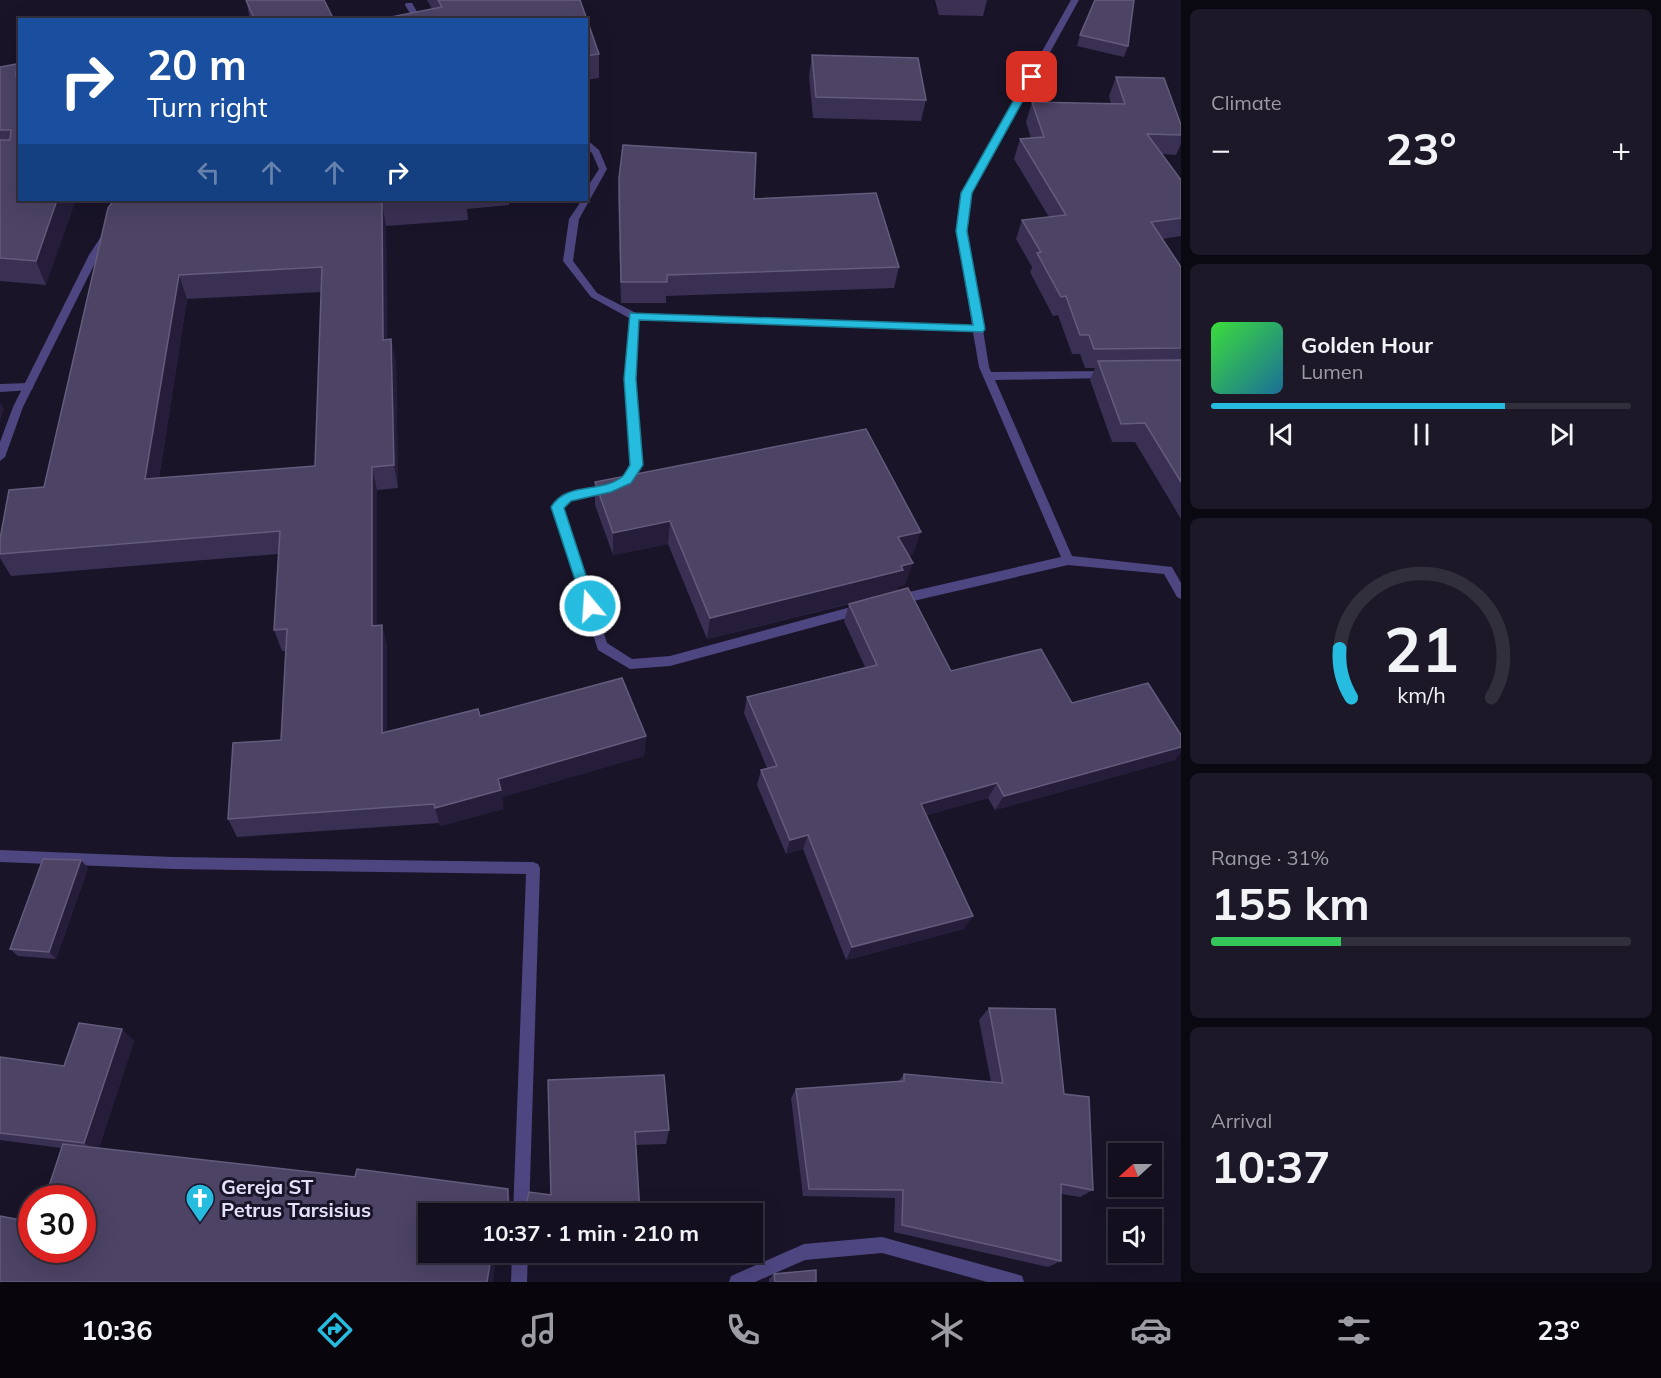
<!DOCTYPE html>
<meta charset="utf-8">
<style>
:root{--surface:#130f1e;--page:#1c1827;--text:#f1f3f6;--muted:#9d9ca4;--line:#322f3c;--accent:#26bce0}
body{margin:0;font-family:Mulish,sans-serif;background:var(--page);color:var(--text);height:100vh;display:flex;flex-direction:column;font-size:22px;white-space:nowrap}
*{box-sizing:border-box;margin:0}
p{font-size:20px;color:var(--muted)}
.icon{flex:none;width:33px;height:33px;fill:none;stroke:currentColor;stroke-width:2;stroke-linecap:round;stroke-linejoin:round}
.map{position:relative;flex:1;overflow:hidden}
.side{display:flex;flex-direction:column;gap:9px;padding:9px;background:#0a0810;width:480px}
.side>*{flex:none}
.guide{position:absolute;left:18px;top:18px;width:570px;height:183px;border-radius:0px;box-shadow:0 6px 24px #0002,0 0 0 2px var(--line);background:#1a4fa0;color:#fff;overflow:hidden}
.needle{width:39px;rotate:249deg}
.buttons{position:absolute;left:1108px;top:1143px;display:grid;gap:12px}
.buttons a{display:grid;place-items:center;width:54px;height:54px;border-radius:0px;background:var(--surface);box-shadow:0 6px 24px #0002,0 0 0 2px var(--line);font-size:30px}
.speed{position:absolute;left:18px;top:1185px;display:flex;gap:12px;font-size:30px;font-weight:700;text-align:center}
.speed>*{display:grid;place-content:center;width:78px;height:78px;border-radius:50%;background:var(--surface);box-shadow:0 6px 24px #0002,0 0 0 2px var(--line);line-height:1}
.speed .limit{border:9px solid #d22;background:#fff;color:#111}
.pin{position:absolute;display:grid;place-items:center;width:51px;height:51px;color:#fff;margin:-26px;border-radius:12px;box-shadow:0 3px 9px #0006}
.me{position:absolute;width:66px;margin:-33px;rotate:342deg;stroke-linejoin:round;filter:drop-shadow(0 0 4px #0008)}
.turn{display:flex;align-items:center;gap:21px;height:126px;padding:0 30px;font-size:27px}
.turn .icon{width:78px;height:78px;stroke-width:2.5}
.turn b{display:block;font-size:42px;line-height:51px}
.lanes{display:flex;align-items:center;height:57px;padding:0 30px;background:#0003;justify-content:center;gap:30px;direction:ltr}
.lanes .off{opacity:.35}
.big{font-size:45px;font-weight:700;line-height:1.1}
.side .tile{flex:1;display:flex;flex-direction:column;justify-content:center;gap:9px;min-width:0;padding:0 21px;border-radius:9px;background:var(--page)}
.side .dial{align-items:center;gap:0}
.dial svg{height:156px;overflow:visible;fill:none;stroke:var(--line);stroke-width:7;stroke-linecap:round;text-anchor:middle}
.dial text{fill:var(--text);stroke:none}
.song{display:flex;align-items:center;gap:18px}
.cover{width:72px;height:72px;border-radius:9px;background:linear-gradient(135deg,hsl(120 70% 55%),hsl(200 70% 35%))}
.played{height:6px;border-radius:3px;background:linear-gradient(90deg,var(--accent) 70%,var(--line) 70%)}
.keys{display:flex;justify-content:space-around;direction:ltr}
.heat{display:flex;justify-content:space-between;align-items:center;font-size:33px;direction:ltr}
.charge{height:9px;border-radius:4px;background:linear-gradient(90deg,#34c759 31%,var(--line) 0)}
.trip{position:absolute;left:418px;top:1203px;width:345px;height:60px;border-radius:0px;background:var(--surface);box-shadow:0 6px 24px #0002,0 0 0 2px var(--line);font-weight:700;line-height:60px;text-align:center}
.tab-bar{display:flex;height:96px;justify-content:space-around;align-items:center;background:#08060c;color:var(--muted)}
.tab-bar .icon{width:42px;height:42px}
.tab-bar .on{color:var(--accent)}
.tab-bar b{font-size:27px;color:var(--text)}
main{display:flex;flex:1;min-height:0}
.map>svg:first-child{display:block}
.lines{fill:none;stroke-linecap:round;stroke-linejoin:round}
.service{fill:#4e4680;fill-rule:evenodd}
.minor{fill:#4e4680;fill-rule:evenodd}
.wall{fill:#3a3053;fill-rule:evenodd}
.shaded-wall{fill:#251d3a}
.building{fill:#4c4365;stroke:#645c7c;stroke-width:1.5;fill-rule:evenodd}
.route{fill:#26bce0;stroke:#197a92;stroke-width:1.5}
.labels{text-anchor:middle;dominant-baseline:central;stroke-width:6;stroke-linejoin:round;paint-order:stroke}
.near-poi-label{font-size:20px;font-weight:bold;fill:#e5e0fb;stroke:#191428;text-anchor:start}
</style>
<main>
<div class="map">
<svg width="1181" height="1282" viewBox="0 0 1181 1282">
<rect width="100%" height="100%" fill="#191428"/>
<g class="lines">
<polygon class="service" points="28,383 33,387 32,390 0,392 0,384"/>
<g class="minor">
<polygon points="1071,0 1079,0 972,193 967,231 989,367 991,372 1112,371 1113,374 1112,377 1108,378 995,380 1072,556 1172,567 1181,583 1181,599 1177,597 1164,574 1068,565 896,605 892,603 890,600 892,597 896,595 1061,557 979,367 973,332 639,320 635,379 642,465 631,483 611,491 571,500 564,508 607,643 632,659 670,656 862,604 866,606 868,609 866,612 862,614 670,666 630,669 598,650 552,507 563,494 609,483 623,477 632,465 625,379 629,318 591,297 563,261 569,219 582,200 586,200 586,189 599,169 592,153 586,147 586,139 599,150 607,169 579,219 573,261 597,293 636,313 972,325 957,231 962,193"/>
<polygon points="406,3 412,3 422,20 414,20 405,5"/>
<polygon points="107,231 112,234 99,255 23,407 5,457 0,461 0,442 13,407 89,255 104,232"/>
<polygon points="0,850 173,857 533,862 538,864 540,868 529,1214 513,1214 526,874 173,869 0,862"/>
<polygon points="882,1237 1016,1274 1022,1276 1024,1282 987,1282 882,1253 805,1260 755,1282 729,1282 731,1276 804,1244"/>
<polygon points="512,1252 528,1252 527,1282 511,1282"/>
</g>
</g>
<g class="wall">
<polygon points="246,0 334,20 250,20"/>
<polygon points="427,0 580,0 599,54 599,78 586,80 586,20 432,9"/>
<polygon points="935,0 987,0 983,16 939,15"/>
<polygon points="1080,35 1128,46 1124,57 1077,46"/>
<polygon points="812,55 926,100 921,121 813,118 809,76"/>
<polygon points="0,67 46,285 0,281"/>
<polygon points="1116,77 1181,125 1181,144 1176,155 1162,154 1181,180 1181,236 1162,239 1181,267 1181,519 1135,442 1112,442 1090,380 1095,368 1085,368 1080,354 1072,354 1058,315 1053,316 1030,272 1032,267 1016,239 1022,220 1049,217 1014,159 1020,139 1031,138 1026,122 1032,102 1111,104 1109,96"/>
<polygon points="619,178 754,199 899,267 894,288 666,296 666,303 621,303 618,199"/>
<path d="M 114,200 L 509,200 L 509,205 L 467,209 L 468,220 L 386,226 L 387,340 L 391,339 L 396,363 L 398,488 L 377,490 L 377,626 L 382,625 L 387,646 L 387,732 L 480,716 L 646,736 L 644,756 L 502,797 L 503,809 L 440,826 L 439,823 L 237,837 L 228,819 L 281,740 L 286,651 L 282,651 L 274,630 L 278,554 L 11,576 L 0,558 L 0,539 L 44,487 ZM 321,292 L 315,466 L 159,478 L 187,299 Z"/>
<polygon points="595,482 913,555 909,555 905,585 897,587 896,591 951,671 1072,703 1175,760 995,810 988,798 927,815 964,929 846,960 803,849 786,854 757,785 761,770 767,768 744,713 747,697 865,667 844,621 849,604 707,639 668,544 613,555 595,505"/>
<polygon points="88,868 56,959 18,956 10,949"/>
<polygon points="989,1008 1064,1094 1093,1190 1080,1197 1061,1194 1061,1261 1048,1267 894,1232 895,1198 803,1196 791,1098 796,1089 898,1082 904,1074 991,1082 979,1020"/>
<polygon points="134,1041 99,1148 355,1177 508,1189 511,1204 526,1205 551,1195 548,1080 669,1130 666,1144 636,1145 640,1214 429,1252 510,1252 510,1253 32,1250 61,1148 0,1140 0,1057 64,1066"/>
<polygon points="774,1274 816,1282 769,1282 769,1279"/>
</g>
<g class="shaded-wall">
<polygon points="17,64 20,71 20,83 16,76"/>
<polygon points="57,200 76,200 46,285 36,261"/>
<polygon points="382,202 386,226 387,364 383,340"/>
<polygon points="179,275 187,299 155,502 145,479"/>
<polygon points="391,339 396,363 398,488 394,465"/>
<polygon points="0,402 4,409 0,420"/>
<polygon points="372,467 377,490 377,647 372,626"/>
<polygon points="670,521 668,544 613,555 613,533"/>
<polygon points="921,532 913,555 891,559 898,537"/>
<polygon points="913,563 905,585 897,587 895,592 707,639 710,618"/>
<polygon points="382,625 387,646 387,753 382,733"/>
<polygon points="646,736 644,756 502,797 503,809 440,826 435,808 498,779"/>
<polygon points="1181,747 1181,752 1175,760 995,810 1004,796"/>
<polygon points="997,783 988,798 914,819 921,804"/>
<polygon points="808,835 803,849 786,854 790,840"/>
<polygon points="81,860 88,868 56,959 49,952"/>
<polygon points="973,916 964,929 846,960 852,947"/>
<polygon points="122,1029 134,1041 98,1152 84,1143"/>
<polygon points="508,1189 511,1201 511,1214 508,1204"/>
<polygon points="492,1252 496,1252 497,1254 493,1282 487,1282"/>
</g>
<g class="building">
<polygon points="246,0 324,0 334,20 255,20"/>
<polygon points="438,0 580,0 599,54 586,56 586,20 376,20 442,7"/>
<polygon points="1095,0 1134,0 1128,46 1080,35"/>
<polygon points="812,55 918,58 926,100 816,97"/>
<polygon points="17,64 16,76 20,76 20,200 57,200 36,261 0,258 0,140 10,140 11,130 0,130 0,67"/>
<polygon points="1116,77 1164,78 1181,125 1181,135 1147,134 1181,180 1181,218 1151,222 1181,267 1181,348 1094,349 1089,335 1080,335 1066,296 1061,297 1037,253 1041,252 1022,220 1066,215 1020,139 1044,137 1032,102 1125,104"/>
<polygon points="623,145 756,153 754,199 876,193 899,267 667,275 667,282 621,282 619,178"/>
<path d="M 114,200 L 414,200 L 382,202 L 383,340 L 391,339 L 394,465 L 372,467 L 372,626 L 382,625 L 382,733 L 478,709 L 480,716 L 622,678 L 646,736 L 498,779 L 501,790 L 435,808 L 434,804 L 228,819 L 233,743 L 281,740 L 287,629 L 274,630 L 280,531 L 0,554 L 0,539 L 9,490 L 44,487 L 108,208 ZM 322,267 L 315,466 L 145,479 L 179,275 Z"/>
<polygon points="1181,360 1181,482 1145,423 1121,424 1098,361"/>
<polygon points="866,429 921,532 898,537 913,563 901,566 903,570 710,618 670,521 613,533 595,482"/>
<polygon points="908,588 951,671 1041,649 1072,703 1148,683 1181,735 1181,747 1004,796 997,783 921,804 973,916 852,947 808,835 790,840 761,770 777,766 747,697 877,665 849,604"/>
<polygon points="43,859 81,860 49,952 10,949"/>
<polygon points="989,1008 1055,1009 1064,1094 1089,1097 1093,1190 1061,1184 1061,1261 902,1225 903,1190 809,1189 796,1089 904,1081 904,1074 1003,1083"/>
<polygon points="79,1023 122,1029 84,1143 0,1133 0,1057 64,1066"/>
<polygon points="664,1075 669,1130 635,1132 640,1214 429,1214 429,1252 492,1252 487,1282 0,1282 0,1216 32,1222 32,1250 82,1250 82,1198 45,1198 63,1144 355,1177 357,1169 508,1189 508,1204 526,1205 529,1192 551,1195 548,1080"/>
<polygon points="816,1270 816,1282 775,1282 774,1274"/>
</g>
<path class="route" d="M 1028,75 L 1036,77 L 972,193 L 967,231 L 985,329 L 983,332 L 639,320 L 636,379 L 643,465 L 631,483 L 611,492 L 571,501 L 564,508 L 596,606 L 594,610 L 585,610 L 551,507 C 567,481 600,494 622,477 C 625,474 628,468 630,465 L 624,379 L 630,313 L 973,325 L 956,231 L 961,193 Z"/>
<defs>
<g id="church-pin" transform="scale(1.5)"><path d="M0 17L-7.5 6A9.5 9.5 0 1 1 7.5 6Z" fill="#26bce0" stroke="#191428"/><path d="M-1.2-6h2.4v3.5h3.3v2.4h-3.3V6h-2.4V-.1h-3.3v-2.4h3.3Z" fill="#fff"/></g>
</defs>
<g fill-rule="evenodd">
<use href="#church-pin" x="200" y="1198"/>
</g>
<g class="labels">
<g class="near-poi-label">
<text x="221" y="1186">Gereja ST<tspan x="221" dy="23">Petrus Tarsisius</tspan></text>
</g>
</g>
</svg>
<div class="buttons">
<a><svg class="needle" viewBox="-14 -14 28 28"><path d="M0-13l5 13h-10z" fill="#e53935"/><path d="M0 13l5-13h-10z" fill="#9d9ca4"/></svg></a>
<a><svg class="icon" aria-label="sound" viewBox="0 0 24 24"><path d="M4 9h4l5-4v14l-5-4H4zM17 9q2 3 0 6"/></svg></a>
</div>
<div class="speed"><div class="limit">30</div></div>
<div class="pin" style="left:1032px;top:77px;background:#d93025"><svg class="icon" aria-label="arrive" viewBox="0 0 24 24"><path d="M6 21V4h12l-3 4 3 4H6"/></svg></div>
<svg class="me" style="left:590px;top:606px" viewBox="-20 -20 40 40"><circle r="17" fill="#26bce0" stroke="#fff" stroke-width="3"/><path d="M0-11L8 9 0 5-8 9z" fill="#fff"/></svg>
<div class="trip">10:37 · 1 min · 210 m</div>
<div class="guide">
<div class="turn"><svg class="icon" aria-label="right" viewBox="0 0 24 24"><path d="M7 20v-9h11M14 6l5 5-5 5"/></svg><div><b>20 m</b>Turn right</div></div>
<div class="lanes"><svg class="icon off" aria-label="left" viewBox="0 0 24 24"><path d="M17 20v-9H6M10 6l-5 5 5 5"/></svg><svg class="icon off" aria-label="ahead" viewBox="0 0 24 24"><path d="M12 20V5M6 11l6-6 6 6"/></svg><svg class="icon off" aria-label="ahead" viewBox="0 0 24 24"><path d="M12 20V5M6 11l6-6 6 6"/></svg><svg class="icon" aria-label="right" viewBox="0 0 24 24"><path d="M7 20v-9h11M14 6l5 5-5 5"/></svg></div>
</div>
</div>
<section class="side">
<div class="tile"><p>Climate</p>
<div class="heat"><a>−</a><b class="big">23°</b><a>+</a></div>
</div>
<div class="tile">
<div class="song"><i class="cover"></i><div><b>Golden Hour</b><p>Lumen</p></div></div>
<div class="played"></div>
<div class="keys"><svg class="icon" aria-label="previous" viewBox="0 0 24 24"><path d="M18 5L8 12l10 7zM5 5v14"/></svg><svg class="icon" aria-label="pause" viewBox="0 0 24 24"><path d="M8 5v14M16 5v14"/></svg><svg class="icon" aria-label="next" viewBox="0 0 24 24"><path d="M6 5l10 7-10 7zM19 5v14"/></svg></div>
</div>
<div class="tile dial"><svg viewBox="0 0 100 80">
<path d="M14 69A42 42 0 1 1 86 69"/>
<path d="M14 69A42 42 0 0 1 8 44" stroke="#26bce0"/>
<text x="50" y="56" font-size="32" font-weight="700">21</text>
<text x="50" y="72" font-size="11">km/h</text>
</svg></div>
<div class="tile"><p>Range · 31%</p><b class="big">155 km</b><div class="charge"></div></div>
<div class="tile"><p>Arrival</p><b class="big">10:37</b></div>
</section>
</main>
<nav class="tab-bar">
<b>10:36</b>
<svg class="icon on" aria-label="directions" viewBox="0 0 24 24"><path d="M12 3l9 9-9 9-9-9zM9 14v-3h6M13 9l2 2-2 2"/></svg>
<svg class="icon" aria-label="music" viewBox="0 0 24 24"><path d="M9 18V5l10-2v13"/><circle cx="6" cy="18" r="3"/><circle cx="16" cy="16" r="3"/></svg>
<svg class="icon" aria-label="phone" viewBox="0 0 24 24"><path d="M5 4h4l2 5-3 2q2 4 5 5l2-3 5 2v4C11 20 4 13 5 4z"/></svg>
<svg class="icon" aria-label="climate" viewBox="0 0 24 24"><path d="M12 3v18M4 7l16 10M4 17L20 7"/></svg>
<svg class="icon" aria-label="car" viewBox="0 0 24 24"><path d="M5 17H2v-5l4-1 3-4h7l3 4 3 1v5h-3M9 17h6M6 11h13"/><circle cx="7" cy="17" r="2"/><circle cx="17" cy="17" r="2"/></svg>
<svg class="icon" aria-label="filters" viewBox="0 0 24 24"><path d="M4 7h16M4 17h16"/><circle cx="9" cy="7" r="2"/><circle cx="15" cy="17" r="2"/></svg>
<b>23°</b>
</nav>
